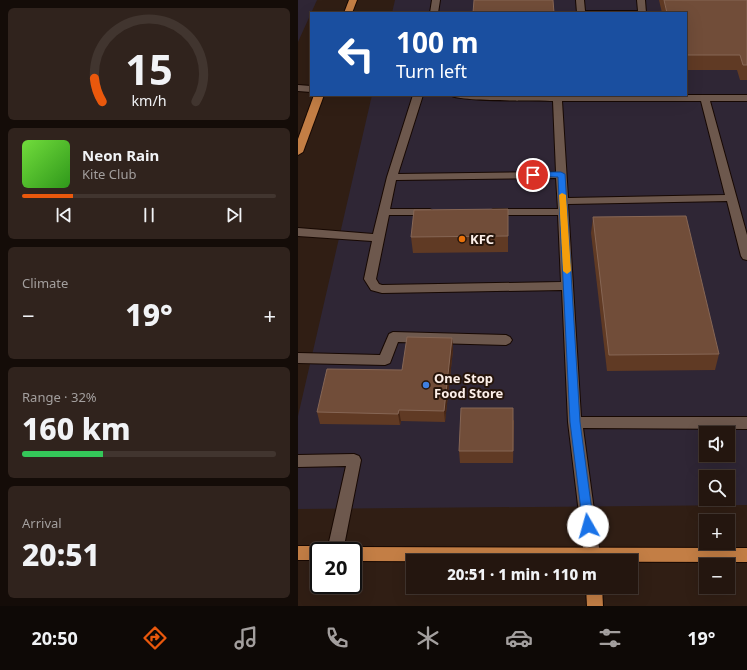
<!DOCTYPE html>
<meta charset="utf-8">
<style>
:root{--surface:#24160f;--page:#30231d;--text:#f1f3f6;--muted:#a39f9e;--line:#41352f;--accent:#ea580c}
body{margin:0;font-family:"Noto Sans",sans-serif;background:var(--page);color:var(--text);height:100vh;display:flex;flex-direction:column;font-size:15px;white-space:nowrap}
*{box-sizing:border-box;margin:0}
p{font-size:13px;color:var(--muted)}
.icon{flex:none;width:22px;height:22px;fill:none;stroke:currentColor;stroke-width:2;stroke-linecap:round;stroke-linejoin:round}
.map{position:relative;flex:1;overflow:hidden}
.drawer{display:flex;flex-direction:column;gap:8px;padding:8px;background:#140c08;width:298px}
.drawer>*{flex:none}
.guide{position:absolute;left:12px;top:12px;width:377px;height:84px;border-radius:0px;box-shadow:0 4px 16px #0002,0 0 0 1px var(--line);background:#1a4fa0;color:#fff;overflow:hidden}
.buttons{position:absolute;left:401px;top:426px;display:grid;gap:8px}
.buttons a{display:grid;place-items:center;width:36px;height:36px;border-radius:0px;background:var(--surface);box-shadow:0 4px 16px #0002,0 0 0 1px var(--line);font-size:20px}
.speed{position:absolute;left:12px;top:542px;display:flex;gap:8px;font-size:20px;font-weight:700;text-align:center}
.speed>*{display:grid;place-content:center;width:52px;height:52px;border-radius:50%;background:var(--surface);box-shadow:0 4px 16px #0002,0 0 0 1px var(--line);line-height:1}
.speed .limit{border:2px solid #111;border-radius:6px;background:#fff;color:#111}
.pin{position:absolute;display:grid;place-items:center;width:34px;height:34px;color:#fff;margin:-17px;border:2px solid #fff;border-radius:50%;box-shadow:0 1px 4px #0007}
.me{position:absolute;width:44px;margin:-22px;rotate:353deg;stroke-linejoin:round;filter:drop-shadow(0 0 3px #0008)}
.turn{display:flex;align-items:center;gap:14px;height:84px;padding:0 20px;font-size:18px}
.turn .icon{width:52px;height:52px;stroke-width:2.5}
.turn b{display:block;font-size:28px;line-height:34px}
.big{font-size:30px;font-weight:800;line-height:1.1}
.drawer .tile{flex:1;display:flex;flex-direction:column;justify-content:center;gap:6px;min-width:0;padding:0 14px;border-radius:6px;background:var(--page)}
.drawer .dial{align-items:center;gap:0}
.dial svg{height:104px;overflow:visible;fill:none;stroke:var(--line);stroke-width:7;stroke-linecap:round;text-anchor:middle}
.dial text{fill:var(--text);stroke:none}
.song{display:flex;align-items:center;gap:12px}
.cover{width:48px;height:48px;border-radius:6px;background:linear-gradient(135deg,hsl(100 70% 55%),hsl(110 70% 35%))}
.played{height:4px;border-radius:2px;background:linear-gradient(90deg,var(--accent) 20%,var(--line) 20%)}
.keys{display:flex;justify-content:space-around;direction:ltr}
.heat{display:flex;justify-content:space-between;align-items:center;font-size:22px;direction:ltr}
.charge{height:6px;border-radius:3px;background:linear-gradient(90deg,#34c759 32%,var(--line) 0)}
.trip{position:absolute;left:108px;top:554px;width:232px;height:40px;border-radius:0px;background:var(--surface);box-shadow:0 4px 16px #0002,0 0 0 1px var(--line);font-weight:800;line-height:40px;text-align:center}
.tabs{display:flex;height:64px;justify-content:space-around;align-items:center;background:#0e0906;color:var(--muted)}
.tabs .icon{width:28px;height:28px}
.tabs .active{color:var(--accent)}
.tabs b{font-size:18px;color:var(--text)}
main{display:flex;flex:1;min-height:0}
.map>svg:first-child{display:block}
.commercial{fill:#2f2635;fill-rule:evenodd}
.lines{fill:none;stroke-linecap:round;stroke-linejoin:round}
.minor-casing{stroke:#170802;stroke-width:2}
.major-casing{stroke:#170802;stroke-width:2}
.minor{fill:#6d584d;fill-rule:evenodd}
.major{fill:#c37e45;fill-rule:evenodd}
.wall{fill:#603a24}
.shaded-wall{fill:#462615}
.building{fill:#714d39;stroke:#866655}
.route{fill:#1a73e8;stroke:#114b97}
.slow{fill:#f59e0b}
.food-dot{fill:#e8710a;stroke:#26150b;stroke-width:1.5}
.shop-dot{fill:#3f7fe0;stroke:#26150b;stroke-width:1.5}
.labels{text-anchor:middle;dominant-baseline:central;stroke-width:4;stroke-linejoin:round;paint-order:stroke}
.poi-label{font-size:13px;font-weight:bold;fill:#fcefe9;stroke:#26150b;text-anchor:start}
</style>
<main>
<section class="drawer">
<div class="tile dial"><svg viewBox="0 0 100 80">
<path d="M14 69A42 42 0 1 1 86 69"/>
<path d="M14 69A42 42 0 0 1 8 51" stroke="#ea580c"/>
<text x="50" y="56" font-size="32" font-weight="700">15</text>
<text x="50" y="72" font-size="11">km/h</text>
</svg></div>
<div class="tile">
<div class="song"><i class="cover"></i><div><b>Neon Rain</b><p>Kite Club</p></div></div>
<div class="played"></div>
<div class="keys"><svg class="icon" aria-label="previous" viewBox="0 0 24 24"><path d="M18 5L8 12l10 7zM5 5v14"/></svg><svg class="icon" aria-label="pause" viewBox="0 0 24 24"><path d="M8 5v14M16 5v14"/></svg><svg class="icon" aria-label="next" viewBox="0 0 24 24"><path d="M6 5l10 7-10 7zM19 5v14"/></svg></div>
</div>
<div class="tile"><p>Climate</p>
<div class="heat"><a>−</a><b class="big">19°</b><a>+</a></div>
</div>
<div class="tile"><p>Range · 32%</p><b class="big">160 km</b><div class="charge"></div></div>
<div class="tile"><p>Arrival</p><b class="big">20:51</b></div>
</section>
<div class="map">
<svg width="449" height="606" viewBox="0 0 449 606">
<rect width="100%" height="100%" fill="#301e14"/>
<g class="commercial">
<polygon points="0,0 19,0 0,42"/>
<path d="M 97,0 L 449,0 L 449,505 L 0,509 L 0,416 L 74,95 L 388,95 L 388,13 L 94,13 ZM 408,433 L 430,433 L 430,455 L 408,455 ZM 408,477 L 430,477 L 430,499 L 408,499 Z"/>
</g>
<g class="lines">
<g class="minor-casing">
<g id="minor">
<polygon points="134,0 142,0 140,13 132,13"/>
<polygon points="278,0 286,0 287,11 340,11 339,0 347,0 348,13 279,13"/>
<polygon points="0,85 13,86 13,92 0,91"/>
<path d="M 115,95 L 125,95 L 100,174 L 258,172 L 255,101 C 239,100 160,102 152,95 L 449,95 L 449,101 L 412,101 L 449,235 L 449,260 L 445,259 L 443,256 L 429,201 L 270,204 L 283,417 L 449,417 L 449,429 L 285,428 L 302,555 L 299,560 L 289,560 L 286,555 L 270,422 L 264,290 L 84,293 L 73,290 L 66,279 L 74,241 L 0,236 L 0,228 L 75,234 L 89,177 ZM 264,101 L 403,101 L 427,195 L 270,198 ZM 258,178 L 260,209 L 195,209 L 190,212 L 195,215 L 260,215 L 263,282 L 84,285 L 81,284 L 78,279 L 91,215 L 132,215 L 137,212 L 132,209 L 92,209 L 98,180 Z"/>
<polygon points="95,332 208,335 212,337 214,340 212,343 208,345 100,342 92,363 87,365 0,363 0,353 82,355 91,334"/>
<polygon points="56,454 61,456 63,460 45,551 29,551 48,466 0,467 0,455"/>
</g>
</g>
<g class="major-casing">
<g id="major">
<polygon points="51,0 59,0 54,13 46,13"/>
<polygon points="16,95 26,95 5,152 0,155 0,139"/>
<polygon points="0,546 21,546 26,548 28,551 21,551 21,560 0,560"/>
<polygon points="55,547 449,548 449,562 55,561 55,551 49,551"/>
<polygon points="288,587 304,587 305,606 289,606"/>
</g>
</g>
<use href="#minor" class="minor"/>
<use href="#major" class="major"/>
</g>
<g class="wall">
<polygon points="361,0 449,0 449,80 442,80 439,70 388,70 388,13 364,13"/>
<polygon points="210,209 210,252 115,253 113,237"/>
<polygon points="295,217 421,354 417,370 309,371 293,233"/>
<polygon points="154,338 155,350 147,422 103,421 102,425 22,424 19,412 104,370"/>
<polygon points="216,420 215,463 162,463 161,451"/>
</g>
<g class="shaded-wall">
<polygon points="154,338 155,350 147,422 146,411"/>
<polygon points="101,410 103,421 102,425 100,414"/>
</g>
<g class="building">
<polygon points="176,0 255,0 256,13 175,13"/>
<polygon points="366,0 449,0 449,65 445,65 442,55 388,55 388,13 369,13"/>
<polygon points="210,209 210,236 113,237 116,210"/>
<polygon points="388,216 421,354 311,355 295,217"/>
<polygon points="109,337 154,338 146,411 101,410 100,414 19,412 29,369 104,370"/>
<polygon points="163,408 215,408 215,451 161,451"/>
</g>
<polygon class="route" points="235,172 263,172 267,174 282,422 296,526 294,529 290,531 286,529 285,526 272,422 260,177 233,176 232,175"/>
<polygon class="slow" points="264,193 268,195 273,271 269,274 265,271 261,195"/>
<circle class="food-dot" cx="164" cy="239" r="4"/>
<circle class="shop-dot" cx="128" cy="385" r="4"/>
<g class="labels">
<g class="poi-label">
<text x="172" y="239">KFC</text>
<text x="136" y="378">One Stop<tspan x="136" dy="15">Food Store</tspan></text>
</g>
</g>
</svg>
<div class="buttons">
<a><svg class="icon" aria-label="sound" viewBox="0 0 24 24"><path d="M4 9h4l5-4v14l-5-4H4zM17 9q2 3 0 6"/></svg></a>
<a><svg class="icon" aria-label="search" viewBox="0 0 24 24"><circle cx="10" cy="10" r="6"/><path d="M15 15l6 6"/></svg></a>
<a>+</a>
<a>−</a>
</div>
<div class="speed"><div class="limit">20</div></div>
<div class="pin" style="left:235px;top:175px;background:#d93025"><svg class="icon" aria-label="arrive" viewBox="0 0 24 24"><path d="M6 21V4h12l-3 4 3 4H6"/></svg></div>
<svg class="me" style="left:290px;top:526px" viewBox="-20 -20 40 40"><circle r="19" fill="#fff"/><path d="M0-13L10 11 0 6-10 11z" fill="#1a73e8"/></svg>
<div class="trip">20:51 · 1 min · 110 m</div>
<div class="guide">
<div class="turn"><svg class="icon" aria-label="left" viewBox="0 0 24 24"><path d="M17 20v-9H6M10 6l-5 5 5 5"/></svg><div><b>100 m</b>Turn left</div></div>
</div>
</div>
</main>
<nav class="tabs">
<b>20:50</b>
<svg class="icon active" aria-label="directions" viewBox="0 0 24 24"><path d="M12 3l9 9-9 9-9-9zM9 14v-3h6M13 9l2 2-2 2"/></svg>
<svg class="icon" aria-label="music" viewBox="0 0 24 24"><path d="M9 18V5l10-2v13"/><circle cx="6" cy="18" r="3"/><circle cx="16" cy="16" r="3"/></svg>
<svg class="icon" aria-label="phone" viewBox="0 0 24 24"><path d="M5 4h4l2 5-3 2q2 4 5 5l2-3 5 2v4C11 20 4 13 5 4z"/></svg>
<svg class="icon" aria-label="climate" viewBox="0 0 24 24"><path d="M12 3v18M4 7l16 10M4 17L20 7"/></svg>
<svg class="icon" aria-label="car" viewBox="0 0 24 24"><path d="M5 17H2v-5l4-1 3-4h7l3 4 3 1v5h-3M9 17h6M6 11h13"/><circle cx="7" cy="17" r="2"/><circle cx="17" cy="17" r="2"/></svg>
<svg class="icon" aria-label="filters" viewBox="0 0 24 24"><path d="M4 7h16M4 17h16"/><circle cx="9" cy="7" r="2"/><circle cx="15" cy="17" r="2"/></svg>
<b>19°</b>
</nav>
